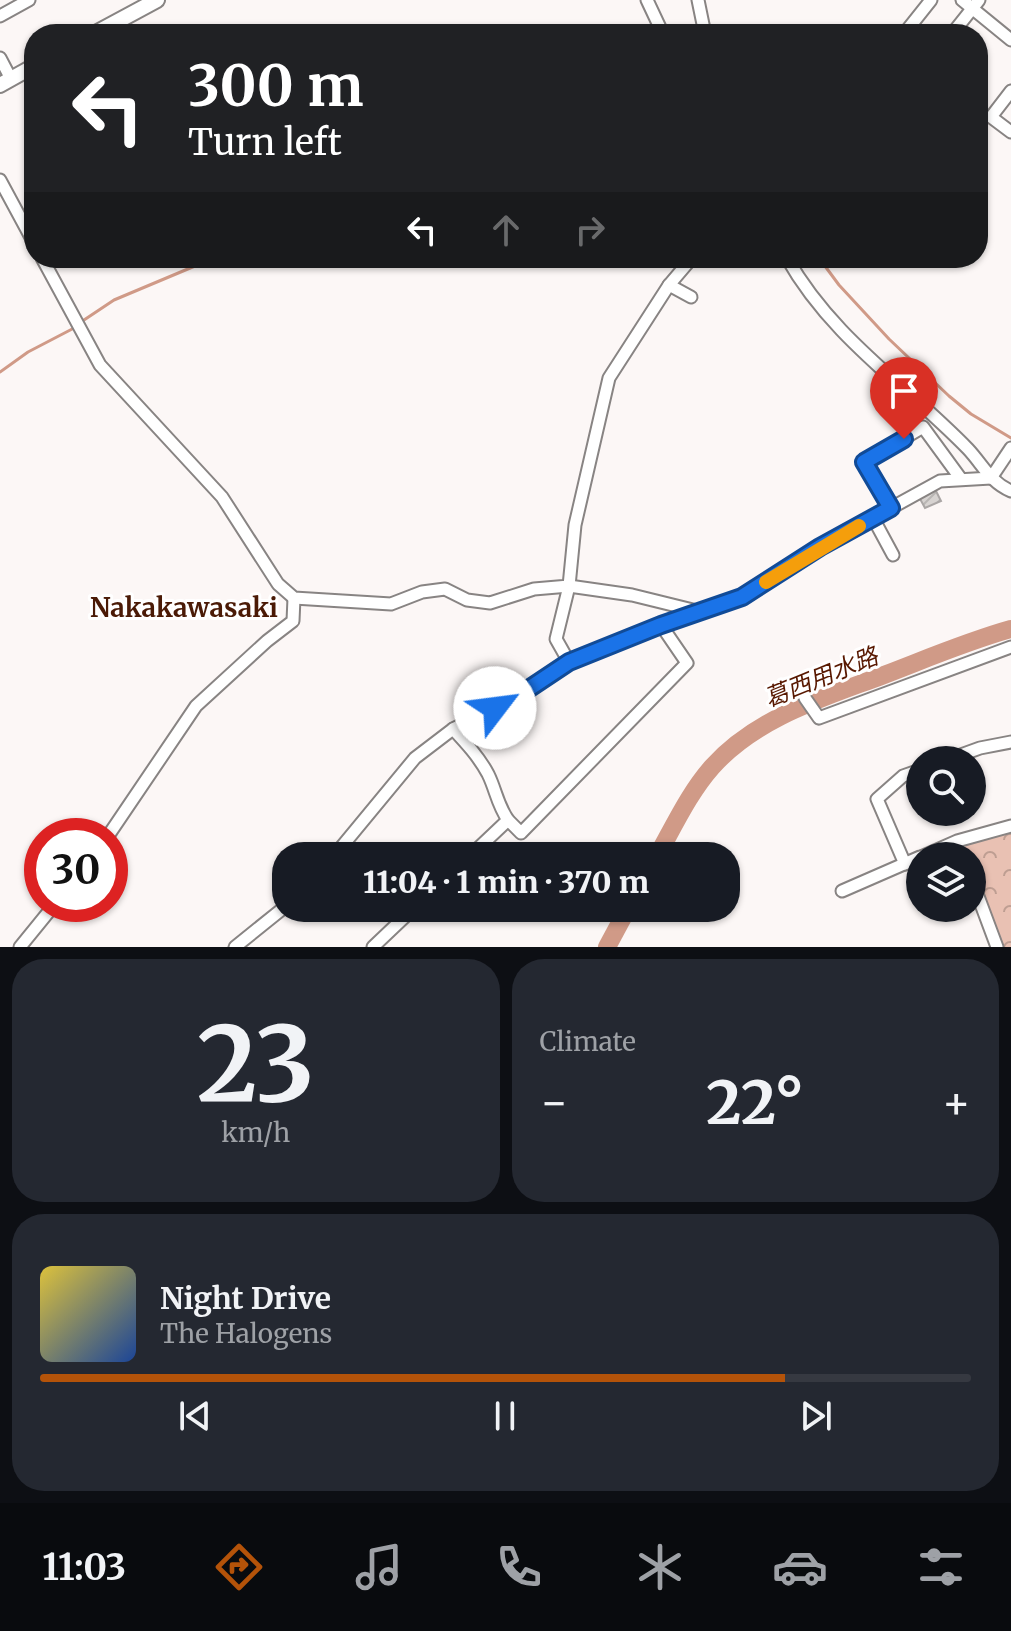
<!DOCTYPE html>
<meta charset="utf-8">
<style>
:root{--surface:#171b24;--page:#242831;--text:#f1f3f6;--muted:#9ea1a6;--line:#363941;--accent:#b45309}
body{margin:0;font-family:Merriweather,"Noto Sans JP",serif;background:var(--page);color:var(--text);height:100vh;display:flex;flex-direction:column;font-size:30px;white-space:nowrap}
*{box-sizing:border-box;margin:0}
p{font-size:26px;color:var(--muted)}
.icon{flex:none;width:44px;height:44px;fill:none;stroke:currentColor;stroke-width:2;stroke-linecap:round;stroke-linejoin:round}
.map{position:relative;height:947px;overflow:hidden}
.panel{display:flex;flex-direction:column;gap:12px;padding:12px;background:#0d0f14;flex:1}
.panel>*{flex:none}
.guide{position:absolute;left:24px;top:24px;width:964px;height:244px;border-radius:32px;box-shadow:0 2px 6px #0004;background:#202124;color:#fff;overflow:hidden}
.buttons{position:absolute;left:906px;top:746px;display:grid;gap:16px}
.buttons a{display:grid;place-items:center;width:80px;height:80px;border-radius:50%;background:var(--surface);box-shadow:0 2px 6px #0004;font-size:40px}
.speed{position:absolute;left:24px;top:818px;display:flex;gap:16px;font-size:40px;font-weight:700;text-align:center}
.speed>*{display:grid;place-content:center;width:104px;height:104px;border-radius:50%;background:var(--surface);box-shadow:0 2px 6px #0004;line-height:1}
.speed .limit{border:12px solid #d22;background:#fff;color:#111}
.pin{position:absolute;display:grid;place-items:center;width:68px;height:68px;color:#fff;margin:-82px -34px;border-radius:50% 50% 50% 0;rotate:-45deg;box-shadow:0 0 8px #0007}
.pin .icon{rotate:45deg}
.me{position:absolute;width:88px;margin:-44px;rotate:60deg;stroke-linejoin:round;filter:drop-shadow(0 0 6px #0008)}
.turn{display:flex;align-items:center;gap:28px;height:168px;padding:0 32px;font-size:36px}
.turn .icon{width:104px;height:104px;stroke-width:2.5}
.turn b{display:block;font-size:56px;line-height:68px}
.lanes{display:flex;align-items:center;height:76px;padding:0 32px;background:#0003;justify-content:center;gap:40px;direction:ltr}
.lanes .off{opacity:.35}
.big{font-size:60px;font-weight:800;line-height:1.1}
.panel .widget{flex:1;display:flex;flex-direction:column;justify-content:center;gap:12px;min-width:0;padding:0 28px;border-radius:32px;background:var(--page)}
.panel .dial{align-items:center;gap:0}
.dial b{font-size:104px;line-height:1}
.song{display:flex;align-items:center;gap:24px}
.cover{width:96px;height:96px;border-radius:12px;background:linear-gradient(135deg,hsl(50 70% 55%),hsl(220 70% 35%))}
.played{height:8px;border-radius:4px;background:linear-gradient(90deg,var(--accent) 80%,var(--line) 80%)}
.keys{display:flex;justify-content:space-around;direction:ltr}
.heat{display:flex;justify-content:space-between;align-items:center;font-size:44px;direction:ltr}
.panel .tiles{flex:1;display:grid;gap:12px;grid-template-columns:1fr 1fr}
.widget:last-child{grid-column:span 2}
.trip{position:absolute;left:272px;top:842px;width:468px;height:80px;border-radius:32px;background:var(--surface);box-shadow:0 2px 6px #0004;font-weight:800;line-height:80px;text-align:center}
.tab-bar{display:flex;height:128px;justify-content:space-around;align-items:center;background:#090b0e;color:var(--muted)}
.tab-bar .icon{width:56px;height:56px}
.tab-bar .selected{color:var(--accent)}
.tab-bar b{font-size:36px;color:var(--text)}
.map>svg:first-child{display:block}
.forest{fill:url(#forest-crowns)}
.lines{fill:none;stroke-linecap:round;stroke-linejoin:round}
.stream{stroke:#d09a87;stroke-width:3}
.river{stroke:#d09a87;stroke-width:18}
.building{fill:url(#building-hatch);stroke:#aaa6a5;stroke-width:2}
.minor-casing{stroke:#888483;stroke-width:15}
.tertiary-casing{stroke:#888483;stroke-width:18}
.minor{stroke:#fff;stroke-width:11}
.tertiary{stroke:#fff;stroke-width:14}
.route-casing{stroke:#114b97;stroke-width:20}
.route{stroke:#1a73e8;stroke-width:14}
.slow{stroke:#f59e0b;stroke-width:14}
.labels{text-anchor:middle;dominant-baseline:central;stroke-width:6;stroke-linejoin:round;paint-order:stroke}
.water-label{font-size:24px;font-style:italic;fill:#581800;stroke:#fff}
.quarter-label{font-size:26px;font-weight:bold;fill:#4a1a06;stroke:#fff}
</style>
<div class="map">
<svg width="1011" height="947" viewBox="0 0 1011 947">
<defs>
<pattern id="forest-crowns" width="20" height="18" patternUnits="userSpaceOnUse" patternTransform="scale(2)"><rect width="20" height="18" fill="#e9c1b3"/><path d="M2 6a3 3 0 1 1 6 0M12 15a3 3 0 1 1 6 0" fill="none" stroke="#be9e92"/></pattern>
<pattern id="building-hatch" width="6" height="6" patternUnits="userSpaceOnUse" patternTransform="scale(2)"><rect width="6" height="6" fill="#d7d3d1"/><path d="M-1 1l2-2M0 6l6-6M5 7l2-2" fill="none" stroke="#b9b6b4"/></pattern>
</defs>
<rect width="100%" height="100%" fill="#fcf7f6"/>
<polygon class="forest" points="1011,831 1011,947 1002,947 972,869 972,856 967,856 964,849 966,844"/>
<g class="lines">
<g class="stream">
<polyline points="819,258 839,285 889,339 949,396 971,414 1011,438"/>
<polyline points="81,322 114,300 214,258"/>
<polyline points="0,372 28,352 76,327"/>
</g>
<g class="river">
<path d="M 657,856 C 674,826 689,793 712,767 C 757,717 823,698 884,675 C 926,659 968,641 1011,629"/>
<polyline points="607,947 628,908"/>
</g>
</g>
<polygon class="building" points="935,489 941,501 925,508 919,497"/>
<g class="lines">
<g class="minor-casing">
<g id="minor">
<polyline points="647,0 663,34"/>
<polyline points="698,0 705,34"/>
<polyline points="962,0 1011,40"/>
<polyline points="0,16 29,0"/>
<polyline points="777,32 777,34"/>
<polyline points="904,34 931,0"/>
<polyline points="952,34 979,0"/>
<polyline points="0,58 11,79"/>
<polyline points="1011,91 991,117 1011,132"/>
<polyline points="0,180 34,243"/>
<polyline points="42,258 100,365 222,497 278,584 294,598 391,604 422,592 445,589 467,600 490,603 534,589 569,586 575,525 609,378 669,285 692,258"/>
<path d="M 787,258 C 832,338 906,385 968,449 C 983,465 990,482 1011,491"/>
<polyline points="669,285 691,297"/>
<polyline points="991,478 1011,448"/>
<polyline points="891,508 864,462 923,427 961,479"/>
<polyline points="873,518 893,555"/>
<polyline points="569,662 556,639 569,586 632,595 697,611"/>
<polyline points="805,698 819,718 1011,647"/>
<path d="M 453,729 C 466,743 479,757 488,774 C 496,790 497,804 508,820"/>
<polyline points="947,760 980,748 1011,742"/>
<polyline points="108,836 196,706 267,641 293,621 294,598"/>
<polyline points="334,856 415,758 453,729 515,698 569,662 661,625 742,597 820,547 940,481 991,478"/>
<polyline points="470,856 508,820 521,833 687,663 661,625"/>
<polyline points="923,856 957,841 1011,826"/>
<polyline points="905,864 877,799 903,776 920,770"/>
<polyline points="972,880 997,947"/>
<polyline points="842,891 920,857"/>
<polyline points="20,947 55,904"/>
<polyline points="235,947 286,906"/>
<polyline points="373,947 414,908"/>
</g>
</g>
<g class="tertiary-casing">
<g id="tertiary">
<polyline points="94,34 157,0"/>
<polyline points="0,85 34,66"/>
</g>
</g>
<use href="#minor" class="minor"/>
<use href="#tertiary" class="tertiary"/>
</g>
<g class="lines">
<g class="route-casing">
<polyline id="route" points="495,708 515,698 569,662 661,625 742,597 820,547 891,508 864,462 904,439"/>
</g>
<use href="#route" class="route"/>
<polyline class="slow" points="766,582 859,526"/>
</g>
<g class="labels">
<g class="water-label">
<text transform="translate(821 677) rotate(-22)">葛西用水路</text>
</g>
<g class="quarter-label">
<text x="184" y="607">Nakakawasaki</text>
</g>
</g>
</svg>
<div class="buttons">
<a><svg class="icon" aria-label="search" viewBox="0 0 24 24"><circle cx="10" cy="10" r="6"/><path d="M15 15l6 6"/></svg></a>
<a><svg class="icon" aria-label="layers" viewBox="0 0 24 24"><path d="M12 4l9 5-9 5-9-5zM3 14l9 5 9-5"/></svg></a>
</div>
<div class="speed"><div class="limit">30</div></div>
<div class="pin" style="left:904px;top:439px;background:#d93025"><svg class="icon" aria-label="arrive" viewBox="0 0 24 24"><path d="M6 21V4h12l-3 4 3 4H6"/></svg></div>
<svg class="me" style="left:495px;top:708px" viewBox="-20 -20 40 40"><circle r="19" fill="#fff"/><path d="M0-13L10 11 0 6-10 11z" fill="#1a73e8"/></svg>
<div class="trip">11:04 · 1 min · 370 m</div>
<div class="guide">
<div class="turn"><svg class="icon" aria-label="left" viewBox="0 0 24 24"><path d="M17 20v-9H6M10 6l-5 5 5 5"/></svg><div><b>300 m</b>Turn left</div></div>
<div class="lanes"><svg class="icon" aria-label="left" viewBox="0 0 24 24"><path d="M17 20v-9H6M10 6l-5 5 5 5"/></svg><svg class="icon off" aria-label="ahead" viewBox="0 0 24 24"><path d="M12 20V5M6 11l6-6 6 6"/></svg><svg class="icon off" aria-label="right" viewBox="0 0 24 24"><path d="M7 20v-9h11M14 6l5 5-5 5"/></svg></div>
</div>
</div>
<section class="panel">
<div class="tiles">
<div class="widget dial"><b>23</b><p>km/h</p></div>
<div class="widget"><p>Climate</p>
<div class="heat"><a>−</a><b class="big">22°</b><a>+</a></div>
</div>
<div class="widget">
<div class="song"><i class="cover"></i><div><b>Night Drive</b><p>The Halogens</p></div></div>
<div class="played"></div>
<div class="keys"><svg class="icon" aria-label="previous" viewBox="0 0 24 24"><path d="M18 5L8 12l10 7zM5 5v14"/></svg><svg class="icon" aria-label="pause" viewBox="0 0 24 24"><path d="M8 5v14M16 5v14"/></svg><svg class="icon" aria-label="next" viewBox="0 0 24 24"><path d="M6 5l10 7-10 7zM19 5v14"/></svg></div>
</div>
</div>
</section>
<nav class="tab-bar">
<b>11:03</b>
<svg class="icon selected" aria-label="directions" viewBox="0 0 24 24"><path d="M12 3l9 9-9 9-9-9zM9 14v-3h6M13 9l2 2-2 2"/></svg>
<svg class="icon" aria-label="music" viewBox="0 0 24 24"><path d="M9 18V5l10-2v13"/><circle cx="6" cy="18" r="3"/><circle cx="16" cy="16" r="3"/></svg>
<svg class="icon" aria-label="phone" viewBox="0 0 24 24"><path d="M5 4h4l2 5-3 2q2 4 5 5l2-3 5 2v4C11 20 4 13 5 4z"/></svg>
<svg class="icon" aria-label="climate" viewBox="0 0 24 24"><path d="M12 3v18M4 7l16 10M4 17L20 7"/></svg>
<svg class="icon" aria-label="car" viewBox="0 0 24 24"><path d="M5 17H2v-5l4-1 3-4h7l3 4 3 1v5h-3M9 17h6M6 11h13"/><circle cx="7" cy="17" r="2"/><circle cx="17" cy="17" r="2"/></svg>
<svg class="icon" aria-label="filters" viewBox="0 0 24 24"><path d="M4 7h16M4 17h16"/><circle cx="9" cy="7" r="2"/><circle cx="15" cy="17" r="2"/></svg>
</nav>
